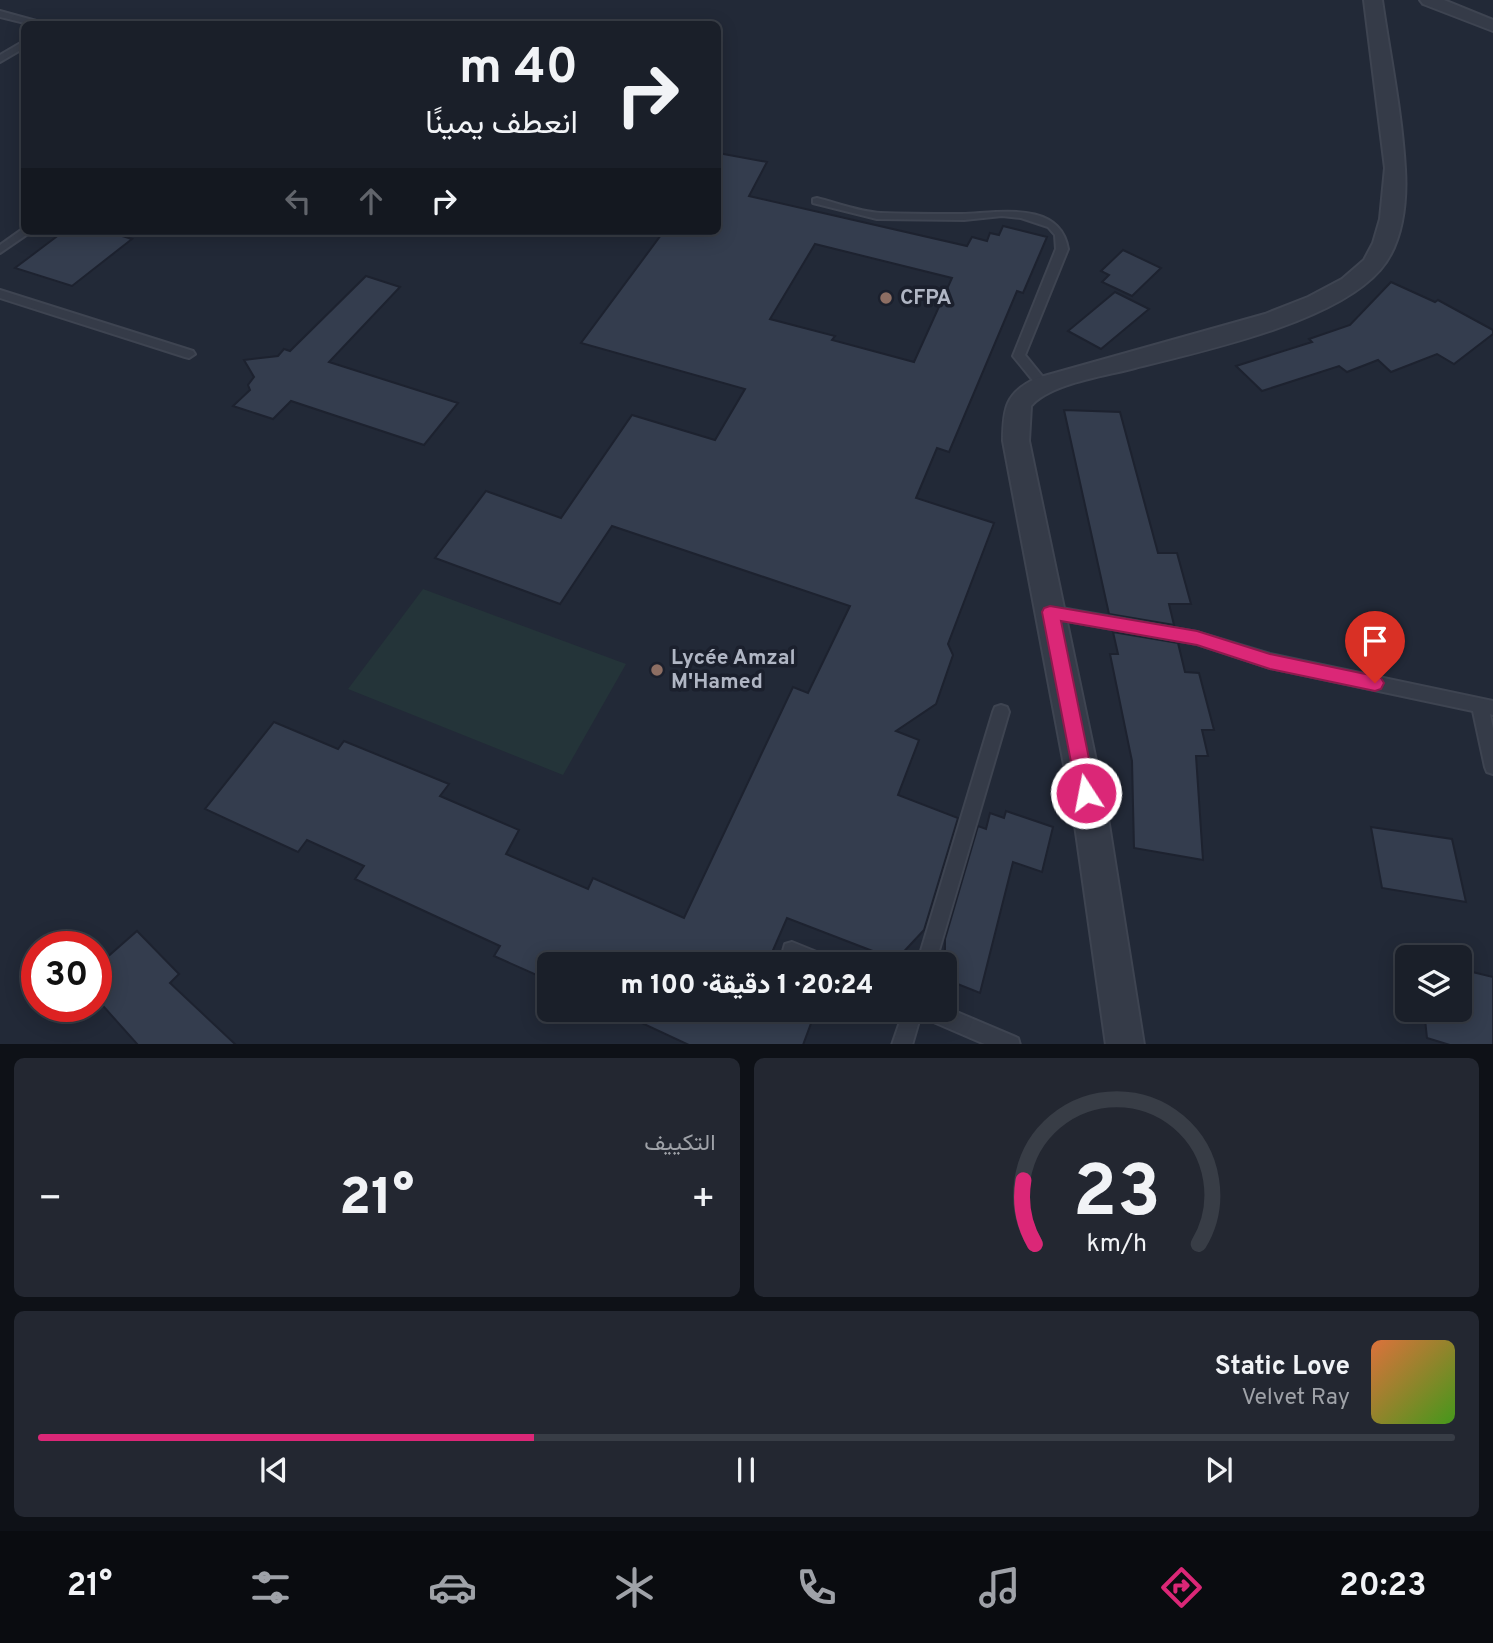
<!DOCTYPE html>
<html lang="ar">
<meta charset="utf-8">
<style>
:root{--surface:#1a1f29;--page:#232731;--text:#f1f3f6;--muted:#9fa2a8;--line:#383d46;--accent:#db2777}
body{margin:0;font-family:Overpass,Vazirmatn,sans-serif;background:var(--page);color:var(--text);direction:rtl;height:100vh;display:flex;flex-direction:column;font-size:26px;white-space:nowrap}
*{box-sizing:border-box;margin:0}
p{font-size:23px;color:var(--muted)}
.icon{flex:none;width:38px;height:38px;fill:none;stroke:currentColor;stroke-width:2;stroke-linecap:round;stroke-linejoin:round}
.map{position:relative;height:1044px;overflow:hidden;direction:ltr}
.side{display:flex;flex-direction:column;gap:14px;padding:14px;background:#0e1117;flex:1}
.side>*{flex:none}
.top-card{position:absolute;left:21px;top:21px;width:700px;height:214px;border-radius:10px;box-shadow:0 4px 18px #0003,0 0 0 2px var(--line);direction:rtl;background:#1a1f29;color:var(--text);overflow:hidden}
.tools{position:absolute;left:1395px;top:945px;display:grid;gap:14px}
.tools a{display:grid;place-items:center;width:77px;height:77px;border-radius:10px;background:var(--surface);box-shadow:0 4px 18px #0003,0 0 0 2px var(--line);font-size:35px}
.speed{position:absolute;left:21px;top:931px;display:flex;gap:14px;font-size:35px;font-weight:700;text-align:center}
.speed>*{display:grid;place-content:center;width:91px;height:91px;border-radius:50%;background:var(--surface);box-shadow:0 4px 18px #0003,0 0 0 2px var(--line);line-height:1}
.speed .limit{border:10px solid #d22;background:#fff;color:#111}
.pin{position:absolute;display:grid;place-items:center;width:60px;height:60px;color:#fff;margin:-72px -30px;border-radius:50% 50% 50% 0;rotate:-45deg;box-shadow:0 0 7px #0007}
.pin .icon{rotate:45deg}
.me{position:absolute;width:77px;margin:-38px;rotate:349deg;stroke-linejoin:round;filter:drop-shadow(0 0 5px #0008)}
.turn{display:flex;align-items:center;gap:24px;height:147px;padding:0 28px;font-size:32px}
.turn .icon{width:91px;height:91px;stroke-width:2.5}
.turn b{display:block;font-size:49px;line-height:60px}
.lanes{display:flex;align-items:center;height:66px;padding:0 28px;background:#0003;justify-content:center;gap:35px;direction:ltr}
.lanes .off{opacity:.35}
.big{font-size:52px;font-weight:800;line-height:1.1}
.side .widget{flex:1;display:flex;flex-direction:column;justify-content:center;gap:10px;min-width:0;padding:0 24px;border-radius:10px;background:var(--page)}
.side .dial{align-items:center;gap:0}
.dial svg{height:182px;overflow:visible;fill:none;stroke:var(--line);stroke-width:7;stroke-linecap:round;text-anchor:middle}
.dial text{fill:var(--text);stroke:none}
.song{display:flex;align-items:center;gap:21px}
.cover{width:84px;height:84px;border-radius:10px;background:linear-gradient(135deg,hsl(20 70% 55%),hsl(100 70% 35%))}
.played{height:7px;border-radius:4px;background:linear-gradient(90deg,var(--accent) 35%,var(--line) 35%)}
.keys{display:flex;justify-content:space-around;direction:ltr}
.heat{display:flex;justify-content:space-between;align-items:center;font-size:38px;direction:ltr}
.side .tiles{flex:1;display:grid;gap:14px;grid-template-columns:1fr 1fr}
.widget:last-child{grid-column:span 2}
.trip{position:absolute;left:537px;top:952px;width:420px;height:70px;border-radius:10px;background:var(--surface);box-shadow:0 4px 18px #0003,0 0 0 2px var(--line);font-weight:800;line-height:70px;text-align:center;direction:rtl}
.menu{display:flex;height:112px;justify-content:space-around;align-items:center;background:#0a0c10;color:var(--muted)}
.menu .icon{width:49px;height:49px}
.menu .selected{color:var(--accent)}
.menu b{font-size:32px;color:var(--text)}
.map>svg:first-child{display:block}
.green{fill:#243439}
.building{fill:#343d4e;stroke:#1d222f;stroke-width:2;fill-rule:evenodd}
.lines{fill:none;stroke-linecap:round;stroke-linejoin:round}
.service-casing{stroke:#3e4451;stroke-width:4}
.minor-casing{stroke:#3e4451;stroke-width:4}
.service{fill:#353b48;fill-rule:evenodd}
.minor{fill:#353b48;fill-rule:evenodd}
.route{fill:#db2777;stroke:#8e194d;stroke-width:2}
.education-dot{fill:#8d6e63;stroke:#1b202d;stroke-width:2.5}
.labels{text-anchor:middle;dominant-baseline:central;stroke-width:7;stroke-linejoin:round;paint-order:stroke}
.poi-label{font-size:21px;font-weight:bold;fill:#b0b6c4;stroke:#1b202d;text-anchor:start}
</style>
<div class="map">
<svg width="1493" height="1045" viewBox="0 0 1493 1045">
<rect width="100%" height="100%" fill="#222937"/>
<polygon class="green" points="423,589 626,664 563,775 348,689"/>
<g class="building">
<path d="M 718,153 L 767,162 L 749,196 L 967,246 L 972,237 L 987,241 L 990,233 L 999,235 L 1003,226 L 1047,237 L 1023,293 L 1017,291 L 949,452 L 937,448 L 916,498 L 994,523 L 948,644 L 953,655 L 936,704 L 896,731 L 919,740 L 898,795 L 958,818 L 924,930 L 896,960 L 787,918 L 767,964 L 550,964 L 550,981 L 494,956 L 500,946 L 355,879 L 364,866 L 307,840 L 298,852 L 205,809 L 274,722 L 338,749 L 344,741 L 449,784 L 440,796 L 519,830 L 506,854 L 588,889 L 593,878 L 684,918 L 793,687 L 808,693 L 850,606 L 612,526 L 560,604 L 435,558 L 486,491 L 561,518 L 632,415 L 715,440 L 745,389 L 581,343 L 664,231 L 718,231 ZM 815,244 L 952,278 L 914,362 L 832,340 L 835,336 L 770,319 Z"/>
<polygon points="64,231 106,231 132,239 72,286 15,268"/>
<polygon points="1123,250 1161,268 1132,296 1102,282 1109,275 1101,271"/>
<polygon points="366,276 400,287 329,362 458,403 424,445 291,401 273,419 233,406 250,390 248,385 254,377 244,360 278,356 284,349 290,351"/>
<polygon points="1391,282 1435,302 1438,300 1493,330 1493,334 1454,364 1437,354 1391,372 1378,360 1347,372 1339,366 1262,391 1236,366 1312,342 1309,339 1350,325"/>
<polygon points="1115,292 1149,309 1101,349 1068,331"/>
<polygon points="1064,410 1120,412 1158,553 1177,553 1191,604 1169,604 1174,625 1109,614"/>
<polygon points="1113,632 1178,643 1185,672 1199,673 1214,730 1202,730 1208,756 1196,756 1203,860 1134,848 1132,761 1110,654 1118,654"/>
<polygon points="1006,811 1053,827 1042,872 1013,862 980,993 945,979 945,939 978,826 986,829 990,813 1004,818"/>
<polygon points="1371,827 1452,839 1466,902 1382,888"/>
<polygon points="137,931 179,974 170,983 236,1045 138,1045 96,998 96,967"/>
<polygon points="1460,969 1493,977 1493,1045 1450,1045 1427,1038 1424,1010 1460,1010"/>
<polygon points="614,1010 816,1010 803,1045 689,1045"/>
</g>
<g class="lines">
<g class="service-casing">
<g id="service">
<polygon points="0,11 40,22 41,24 29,24 0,17"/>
<polygon points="24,41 24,48 0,62 0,55"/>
<path d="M 817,198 C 837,203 860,212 881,213 C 908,214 935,214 962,214 C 998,213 1060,200 1068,249 L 1025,355 L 1047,382 L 1049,385 L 1047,388 L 1039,388 L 1013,356 L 1056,249 L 1055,235 L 1048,227 L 1021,218 L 1002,216 L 964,220 L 877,219 L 813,203 L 813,199 Z"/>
<polygon points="24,228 24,231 32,231 0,253 0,245"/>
<polygon points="0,290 193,351 195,354 189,358 185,357 0,298"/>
<polygon points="1050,606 1197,632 1270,654 1493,701 1493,715 1490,714 1493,729 1493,774 1487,772 1485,767 1473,711 1270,668 1197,644 1050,618 1045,616 1043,612 1045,608"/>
<polygon points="1001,705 1007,707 1009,712 935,964 917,964 993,712 995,707"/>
<polygon points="792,942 829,957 831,964 801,964 785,958 783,951 785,944"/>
<polygon points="945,1007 1018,1038 1020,1045 987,1045 922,1017 921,1014 912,1045 892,1045 904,1010 945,1010"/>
</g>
</g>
<g class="minor-casing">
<g id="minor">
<path d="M 1364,0 L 1382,0 C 1390,56 1402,113 1405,169 C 1407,202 1403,244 1380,270 C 1334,323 1202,351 1135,368 C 1106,376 1051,383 1031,406 L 1029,441 L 1108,818 L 1144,1045 L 1106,1045 L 1074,818 L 1003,441 C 1003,408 1006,392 1037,378 L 1265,314 L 1308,297 L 1342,279 L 1364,260 L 1373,243 L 1380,219 L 1385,168 Z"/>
<polygon points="1420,0 1444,0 1493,20 1493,31 1423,4"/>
</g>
</g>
<use href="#service" class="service"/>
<use href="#minor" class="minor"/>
</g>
<polygon class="route" points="1050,606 1197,631 1270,654 1375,676 1381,678 1384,683 1381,689 1375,691 1270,669 1197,645 1061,621 1096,793 1093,799 1086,801 1079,799 1077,793 1042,612 1044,608"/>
<g class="education-dot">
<circle cx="886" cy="298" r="7"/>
<circle cx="657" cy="670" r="7"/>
</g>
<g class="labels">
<g class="poi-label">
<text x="900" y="298">CFPA</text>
<text x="671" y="658">Lycée Amzal<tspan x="671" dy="24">M'Hamed</tspan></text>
</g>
</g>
</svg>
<div class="tools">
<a><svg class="icon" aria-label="layers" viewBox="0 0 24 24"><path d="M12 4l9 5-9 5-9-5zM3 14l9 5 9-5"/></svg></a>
</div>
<div class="speed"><div class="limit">30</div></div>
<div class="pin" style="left:1375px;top:683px;background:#d93025"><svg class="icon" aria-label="arrive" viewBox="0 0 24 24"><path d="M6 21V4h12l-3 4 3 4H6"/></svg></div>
<svg class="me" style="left:1086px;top:793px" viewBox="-20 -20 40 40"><circle r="17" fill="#db2777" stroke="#fff" stroke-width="3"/><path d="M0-11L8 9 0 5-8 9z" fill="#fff"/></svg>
<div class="trip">20:24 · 1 دقيقة · 100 m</div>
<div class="top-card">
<div class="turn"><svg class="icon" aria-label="right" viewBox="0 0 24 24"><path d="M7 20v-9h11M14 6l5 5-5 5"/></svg><div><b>40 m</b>انعطف يمينًا</div></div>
<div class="lanes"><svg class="icon off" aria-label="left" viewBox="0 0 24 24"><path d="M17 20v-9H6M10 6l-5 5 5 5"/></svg><svg class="icon off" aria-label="ahead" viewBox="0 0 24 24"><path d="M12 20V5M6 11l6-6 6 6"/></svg><svg class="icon" aria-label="right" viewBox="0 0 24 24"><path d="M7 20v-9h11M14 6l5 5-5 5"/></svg></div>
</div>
</div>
<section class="side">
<div class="tiles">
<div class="widget dial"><svg viewBox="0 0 100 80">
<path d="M14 69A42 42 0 1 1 86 69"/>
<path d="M14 69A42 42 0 0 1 9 41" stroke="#db2777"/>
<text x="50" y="56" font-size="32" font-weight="700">23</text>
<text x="50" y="72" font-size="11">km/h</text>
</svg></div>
<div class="widget"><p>التكييف</p>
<div class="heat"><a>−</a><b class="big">21°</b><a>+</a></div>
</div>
<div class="widget">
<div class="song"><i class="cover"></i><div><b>Static Love</b><p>Velvet Ray</p></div></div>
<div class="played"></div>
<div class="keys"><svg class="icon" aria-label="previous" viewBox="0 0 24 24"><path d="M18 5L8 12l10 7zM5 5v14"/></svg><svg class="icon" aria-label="pause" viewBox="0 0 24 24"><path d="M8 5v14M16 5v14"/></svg><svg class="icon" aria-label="next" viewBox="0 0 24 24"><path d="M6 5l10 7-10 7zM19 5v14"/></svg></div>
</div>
</div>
</section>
<nav class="menu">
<b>20:23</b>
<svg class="icon selected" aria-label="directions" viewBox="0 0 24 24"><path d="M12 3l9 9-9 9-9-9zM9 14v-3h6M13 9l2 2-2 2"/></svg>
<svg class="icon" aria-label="music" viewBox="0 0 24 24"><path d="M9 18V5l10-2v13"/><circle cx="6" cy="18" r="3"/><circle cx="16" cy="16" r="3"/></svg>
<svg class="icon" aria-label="phone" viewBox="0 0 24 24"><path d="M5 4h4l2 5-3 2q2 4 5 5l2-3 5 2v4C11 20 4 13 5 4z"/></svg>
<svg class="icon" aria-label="climate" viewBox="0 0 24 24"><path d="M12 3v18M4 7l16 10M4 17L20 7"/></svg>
<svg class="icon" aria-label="car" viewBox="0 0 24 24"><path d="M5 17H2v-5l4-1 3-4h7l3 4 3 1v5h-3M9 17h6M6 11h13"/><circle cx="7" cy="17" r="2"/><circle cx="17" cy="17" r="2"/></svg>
<svg class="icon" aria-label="filters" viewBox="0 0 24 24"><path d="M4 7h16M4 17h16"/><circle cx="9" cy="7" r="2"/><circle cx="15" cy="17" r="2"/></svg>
<b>21°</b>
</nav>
